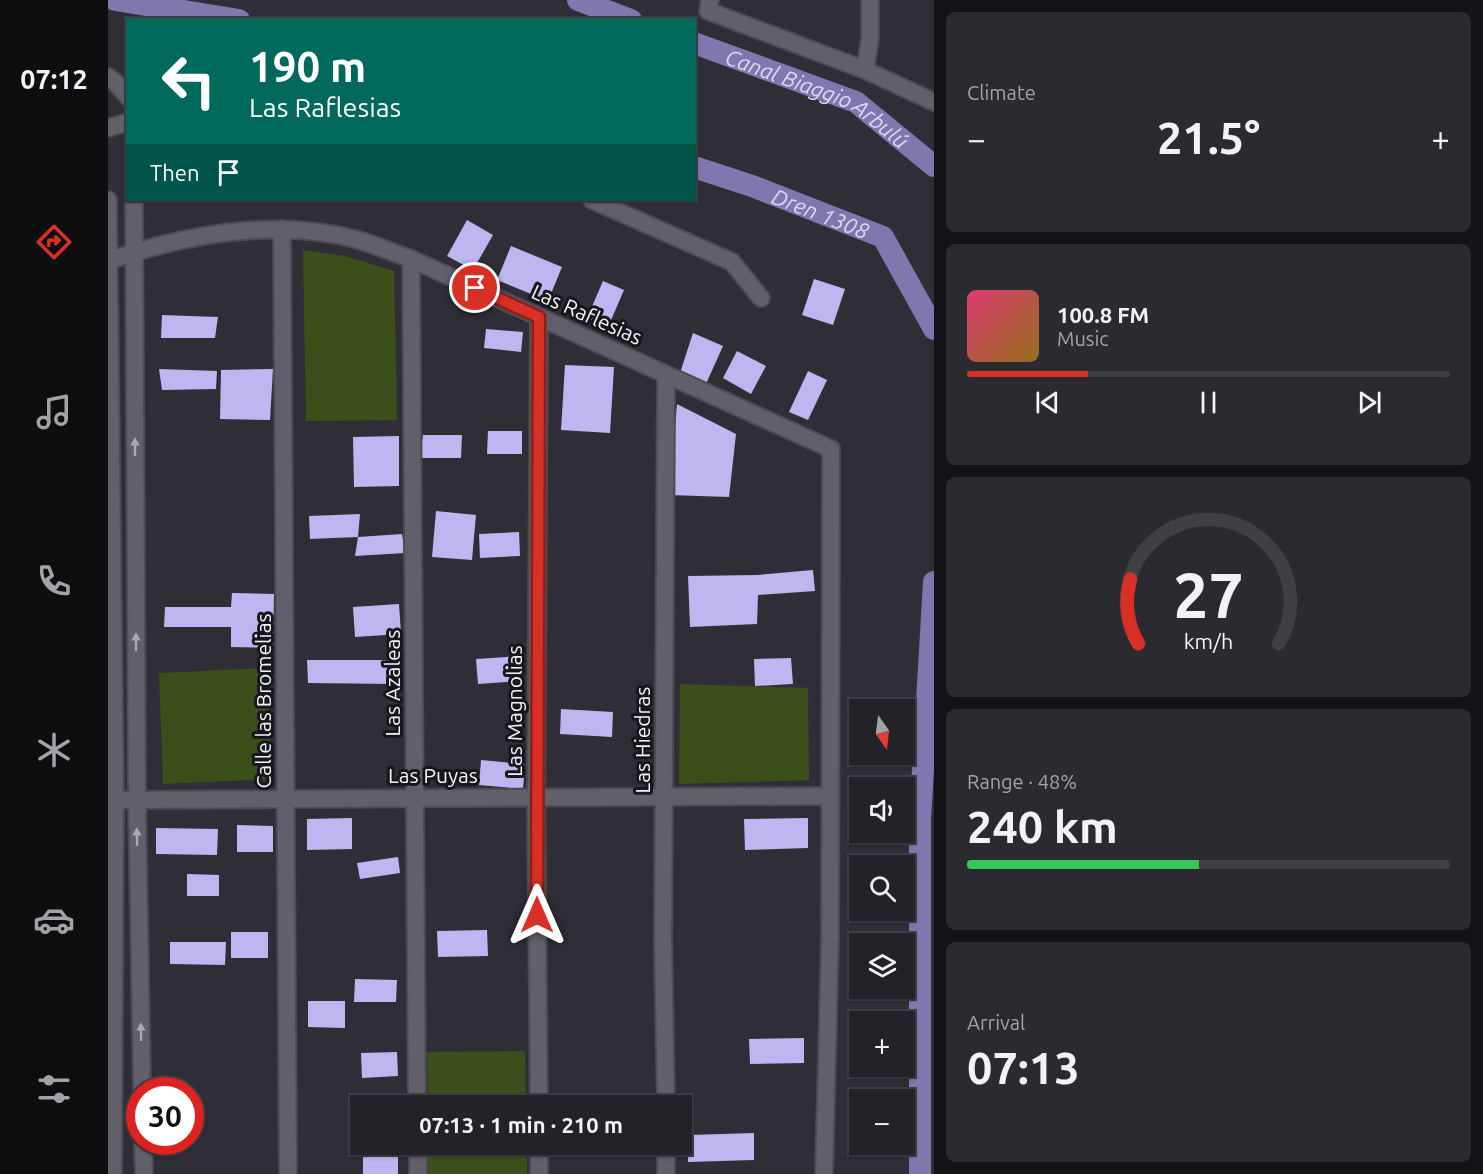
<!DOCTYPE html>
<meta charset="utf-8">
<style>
:root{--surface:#232229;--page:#2b2a31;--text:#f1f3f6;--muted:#a3a4a8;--line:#403f46;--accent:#d93025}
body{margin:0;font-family:Ubuntu,sans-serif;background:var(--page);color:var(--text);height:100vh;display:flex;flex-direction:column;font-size:22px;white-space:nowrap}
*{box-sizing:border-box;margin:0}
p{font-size:20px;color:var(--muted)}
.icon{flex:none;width:33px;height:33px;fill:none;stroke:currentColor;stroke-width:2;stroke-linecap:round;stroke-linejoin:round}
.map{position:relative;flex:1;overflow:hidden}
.drawer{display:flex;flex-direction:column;gap:12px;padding:12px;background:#131317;width:549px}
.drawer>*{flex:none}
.hud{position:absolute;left:18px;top:18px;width:570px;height:183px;border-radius:0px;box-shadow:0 2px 4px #0004,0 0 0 2px var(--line);background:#00695c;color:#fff;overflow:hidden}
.needle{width:39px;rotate:166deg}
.buttons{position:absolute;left:741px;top:699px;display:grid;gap:12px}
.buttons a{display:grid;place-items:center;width:66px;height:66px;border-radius:0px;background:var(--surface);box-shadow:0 2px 4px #0004,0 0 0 2px var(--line);font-size:30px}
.speed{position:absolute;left:18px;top:1077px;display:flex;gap:12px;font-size:30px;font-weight:700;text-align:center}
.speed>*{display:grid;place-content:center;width:78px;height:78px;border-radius:50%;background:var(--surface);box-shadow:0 2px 4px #0004,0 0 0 2px var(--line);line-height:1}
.speed .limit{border:9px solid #d22;background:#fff;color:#111}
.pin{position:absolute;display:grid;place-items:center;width:51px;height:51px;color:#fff;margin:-26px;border:3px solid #fff;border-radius:50%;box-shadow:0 2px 6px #0007}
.me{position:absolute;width:66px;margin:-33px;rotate:0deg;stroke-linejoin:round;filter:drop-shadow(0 0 4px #0008)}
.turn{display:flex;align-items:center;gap:21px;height:126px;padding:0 24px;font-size:27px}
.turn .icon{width:78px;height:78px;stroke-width:2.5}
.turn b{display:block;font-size:42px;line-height:51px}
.then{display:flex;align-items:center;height:57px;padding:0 24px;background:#0003;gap:12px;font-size:22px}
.big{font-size:45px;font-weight:700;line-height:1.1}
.drawer .card{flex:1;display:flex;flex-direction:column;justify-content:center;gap:9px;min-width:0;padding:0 21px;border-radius:9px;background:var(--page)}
.drawer .dial{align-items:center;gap:0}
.dial svg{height:156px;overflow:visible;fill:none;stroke:var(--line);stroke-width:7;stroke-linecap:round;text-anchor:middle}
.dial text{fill:var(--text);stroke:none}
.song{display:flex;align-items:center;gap:18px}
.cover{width:72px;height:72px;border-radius:9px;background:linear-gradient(135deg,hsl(340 70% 55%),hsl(40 70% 35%))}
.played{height:6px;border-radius:3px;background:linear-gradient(90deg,var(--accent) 25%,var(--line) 25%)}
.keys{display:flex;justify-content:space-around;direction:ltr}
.heat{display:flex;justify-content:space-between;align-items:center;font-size:33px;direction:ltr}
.charge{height:9px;border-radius:4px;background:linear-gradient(90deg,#34c759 48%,var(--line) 0)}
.trip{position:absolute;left:242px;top:1095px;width:342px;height:60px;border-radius:0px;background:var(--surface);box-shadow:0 2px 4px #0004,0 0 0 2px var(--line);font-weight:700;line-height:60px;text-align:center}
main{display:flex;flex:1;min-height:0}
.tab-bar{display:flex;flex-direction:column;width:108px;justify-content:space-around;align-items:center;background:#0e0e10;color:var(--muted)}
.tab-bar .icon{width:42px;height:42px}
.tab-bar .active{color:var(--accent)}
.tab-bar b{font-size:27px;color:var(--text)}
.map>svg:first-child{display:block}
.green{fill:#3c4f1b}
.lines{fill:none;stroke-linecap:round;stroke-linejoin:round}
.canal{stroke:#8176ae;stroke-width:22}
.building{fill:#bfb5f1}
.minor-casing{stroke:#4c4b53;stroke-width:20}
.tertiary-casing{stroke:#4c4b53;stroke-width:20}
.minor{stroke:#605f6a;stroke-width:16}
.tertiary{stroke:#605f6a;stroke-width:16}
.oneway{fill:#aaa8b2}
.route-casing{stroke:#8d1f18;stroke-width:15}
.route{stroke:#d93025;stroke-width:10}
.labels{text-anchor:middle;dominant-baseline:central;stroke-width:6;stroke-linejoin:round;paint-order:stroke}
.street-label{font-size:21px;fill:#f3f2f9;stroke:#17161b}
.water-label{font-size:22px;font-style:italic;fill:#dfdafc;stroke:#17161b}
</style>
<main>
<nav class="tab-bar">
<b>07:12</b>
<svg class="icon active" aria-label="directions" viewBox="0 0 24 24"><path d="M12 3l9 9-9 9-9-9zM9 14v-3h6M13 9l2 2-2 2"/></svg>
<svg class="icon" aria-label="music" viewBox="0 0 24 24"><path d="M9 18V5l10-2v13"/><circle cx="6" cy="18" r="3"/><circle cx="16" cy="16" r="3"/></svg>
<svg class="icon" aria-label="phone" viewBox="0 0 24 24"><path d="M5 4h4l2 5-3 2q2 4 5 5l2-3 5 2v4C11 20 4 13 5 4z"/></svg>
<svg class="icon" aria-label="climate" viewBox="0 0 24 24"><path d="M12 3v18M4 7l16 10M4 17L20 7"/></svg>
<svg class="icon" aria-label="car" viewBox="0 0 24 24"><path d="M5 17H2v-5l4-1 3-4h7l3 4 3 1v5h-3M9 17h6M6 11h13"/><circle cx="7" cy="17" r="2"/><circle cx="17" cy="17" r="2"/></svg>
<svg class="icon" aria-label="filters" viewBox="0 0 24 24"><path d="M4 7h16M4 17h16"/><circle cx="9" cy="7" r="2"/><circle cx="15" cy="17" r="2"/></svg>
</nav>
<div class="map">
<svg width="826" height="1174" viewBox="0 0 826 1174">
<rect width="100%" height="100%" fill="#2f2e37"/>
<g class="green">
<polygon points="195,250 237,256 286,271 289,420 198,421"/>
<polygon points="159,668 164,779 55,784 51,673"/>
<polygon points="572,684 700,688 701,780 571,784"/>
<polygon points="417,1051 418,1105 320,1105 319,1052"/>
<rect x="320" y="1145" width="99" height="29"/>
</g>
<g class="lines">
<g class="canal">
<polyline points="7,0 131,20"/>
<polyline points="470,0 523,20"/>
<path id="s1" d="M 586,43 L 748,102 L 826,166"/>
<path id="s2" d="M 586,167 L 644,186 L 775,237 L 826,329"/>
<polyline points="812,1174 812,820 826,582"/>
</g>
</g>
<g class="building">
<polygon points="359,220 385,235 365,270 339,256"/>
<polygon points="403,246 454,267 440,301 389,280"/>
<polygon points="706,279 737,289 725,325 694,315"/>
<polygon points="495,281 516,290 500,327 479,318"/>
<polygon points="54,315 110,317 107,338 53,338"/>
<polygon points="378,329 415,332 413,352 376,348"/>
<polygon points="585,333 615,346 597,386 571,376"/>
<polygon points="629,351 658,366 643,394 615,378"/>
<polygon points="457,365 506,367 502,433 453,430"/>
<polygon points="51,369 109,371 108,389 54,390"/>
<polygon points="165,369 162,420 112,419 113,370"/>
<polygon points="700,371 719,380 700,420 681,412"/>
<polygon points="569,404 628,434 621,497 561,495"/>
<polygon points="380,431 414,431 414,454 379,454"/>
<polygon points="315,435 354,435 353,458 312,458"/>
<polygon points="291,436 291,486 246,487 245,437"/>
<polygon points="328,511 368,515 364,560 324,557"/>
<polygon points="252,514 250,537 294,534 297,553 247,556 250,537 202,539 201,516"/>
<polygon points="411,532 412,556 372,558 371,534"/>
<polygon points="705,570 707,591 650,595 649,624 582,627 580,576 649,575"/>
<polygon points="124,593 166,594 165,648 123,647 123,627 56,627 57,607 123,607"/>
<polygon points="291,604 293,634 247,637 245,607"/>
<polygon points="412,656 414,681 370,684 368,659"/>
<polygon points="683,658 685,684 647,686 646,659"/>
<polygon points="199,660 285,660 285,684 200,683"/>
<polygon points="453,709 505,712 504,737 452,734"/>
<polygon points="373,760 417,764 415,789 371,785"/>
<polygon points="244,818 244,849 199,850 199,819"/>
<polygon points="700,818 700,848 637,850 636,819"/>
<polygon points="129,825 165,826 165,852 129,852"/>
<polygon points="48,828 110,829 109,855 48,854"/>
<polygon points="290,857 292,873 252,879 249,863"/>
<polygon points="79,874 111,875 111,896 79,896"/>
<polygon points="379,930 380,956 330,957 329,931"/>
<rect x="123" y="932" width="37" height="26"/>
<polygon points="62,942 118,942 117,965 62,964"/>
<polygon points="247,979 289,980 288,1002 246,1002"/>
<polygon points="200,1001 237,1001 237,1028 200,1027"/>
<polygon points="696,1038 696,1063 642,1064 641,1039"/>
<polygon points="289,1052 290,1076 254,1078 253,1053"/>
<polygon points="646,1133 646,1160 580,1162 580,1135"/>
<rect x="255" y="1155" width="35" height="19"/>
</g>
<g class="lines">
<g class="minor-casing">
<g id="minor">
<polyline points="602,0 600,11 757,70 826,102"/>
<polyline points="757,70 762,39 762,0"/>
<polyline points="0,128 20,122"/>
<polyline points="484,200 624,262 653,298"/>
<polyline points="174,229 180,1174"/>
<polyline points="303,259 309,1106"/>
<path d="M 0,261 C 79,234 165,218 247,239 C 266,244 285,253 303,259 L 723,449 L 722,938 L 716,1174"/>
<polyline points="558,375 555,942 558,1106"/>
<polyline points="0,800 722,796"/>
<polyline points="431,1106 428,797 431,317"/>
<polyline points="310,1144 310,1174"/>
<polyline points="431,1144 431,1174"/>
<polyline points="558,1144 558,1174"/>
</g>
</g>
<g class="tertiary-casing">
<g id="tertiary">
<polyline points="0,77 7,82 20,97"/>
<polyline points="0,200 7,800 5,1174"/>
<polyline points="26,200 29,800 34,1090"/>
<polyline points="35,1142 36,1174"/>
</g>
</g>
<use href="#minor" class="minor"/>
<use href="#tertiary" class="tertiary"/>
</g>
<defs><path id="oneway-solid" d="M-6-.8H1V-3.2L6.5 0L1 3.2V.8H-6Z" transform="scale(1.5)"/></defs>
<g class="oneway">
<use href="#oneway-solid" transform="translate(27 447) rotate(-90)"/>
<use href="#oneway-solid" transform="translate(28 642) rotate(-90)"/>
<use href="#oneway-solid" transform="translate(29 837) rotate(-91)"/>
<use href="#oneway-solid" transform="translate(33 1032) rotate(-91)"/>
</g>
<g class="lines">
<g class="route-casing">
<polyline id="route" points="367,288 431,317 429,915"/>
</g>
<use href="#route" class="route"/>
</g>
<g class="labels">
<g class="street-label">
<text transform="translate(479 314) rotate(24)">Las Raflesias</text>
<text transform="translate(284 683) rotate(-90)">Las Azaleas</text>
<text transform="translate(155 701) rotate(-90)">Calle las Bromelias</text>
<text transform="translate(406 711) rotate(-90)">Las Magnolias</text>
<text transform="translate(534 740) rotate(-90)">Las Hiedras</text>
<text x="325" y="775">Las Puyas</text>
</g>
<g class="water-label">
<text stroke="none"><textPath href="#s1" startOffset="136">Canal Biaggio Arbulú</textPath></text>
<text stroke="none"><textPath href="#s2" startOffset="135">Dren 1308</textPath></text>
</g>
</g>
</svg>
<div class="buttons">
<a><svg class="needle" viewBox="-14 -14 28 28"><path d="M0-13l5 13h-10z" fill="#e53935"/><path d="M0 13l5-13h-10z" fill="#a3a4a8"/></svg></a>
<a><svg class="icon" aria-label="sound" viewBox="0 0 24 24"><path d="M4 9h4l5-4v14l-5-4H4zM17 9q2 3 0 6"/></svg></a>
<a><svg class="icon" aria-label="search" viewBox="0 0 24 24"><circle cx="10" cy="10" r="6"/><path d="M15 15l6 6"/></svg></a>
<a><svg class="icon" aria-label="layers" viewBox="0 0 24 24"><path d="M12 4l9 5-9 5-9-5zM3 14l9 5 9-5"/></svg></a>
<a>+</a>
<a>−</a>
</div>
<div class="speed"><div class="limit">30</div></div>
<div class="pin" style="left:367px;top:288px;background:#d93025"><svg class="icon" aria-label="arrive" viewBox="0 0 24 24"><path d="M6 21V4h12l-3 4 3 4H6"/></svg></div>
<svg class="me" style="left:429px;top:915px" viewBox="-20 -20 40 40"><path d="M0-17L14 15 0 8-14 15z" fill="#d93025" stroke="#fff" stroke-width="4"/></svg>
<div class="trip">07:13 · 1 min · 210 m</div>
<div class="hud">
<div class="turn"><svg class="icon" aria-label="left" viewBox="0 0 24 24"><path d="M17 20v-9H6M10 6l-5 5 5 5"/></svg><div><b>190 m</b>Las Raflesias</div></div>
<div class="then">Then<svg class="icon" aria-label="arrive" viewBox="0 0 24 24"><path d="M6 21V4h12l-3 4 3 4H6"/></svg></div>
</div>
</div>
<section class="drawer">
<div class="card"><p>Climate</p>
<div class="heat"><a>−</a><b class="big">21.5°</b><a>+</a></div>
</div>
<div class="card">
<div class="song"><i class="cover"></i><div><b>100.8 FM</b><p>Music</p></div></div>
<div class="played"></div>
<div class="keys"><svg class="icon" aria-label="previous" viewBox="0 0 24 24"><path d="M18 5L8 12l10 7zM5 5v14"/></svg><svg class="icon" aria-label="pause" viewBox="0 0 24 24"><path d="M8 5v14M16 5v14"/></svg><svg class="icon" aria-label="next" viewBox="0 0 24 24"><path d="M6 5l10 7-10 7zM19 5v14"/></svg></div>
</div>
<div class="card dial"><svg viewBox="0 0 100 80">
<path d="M14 69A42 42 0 1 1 86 69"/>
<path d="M14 69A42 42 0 0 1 10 36" stroke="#d93025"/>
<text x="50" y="56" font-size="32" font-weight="700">27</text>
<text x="50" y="72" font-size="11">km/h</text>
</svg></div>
<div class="card"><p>Range · 48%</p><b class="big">240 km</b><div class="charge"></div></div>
<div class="card"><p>Arrival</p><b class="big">07:13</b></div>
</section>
</main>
